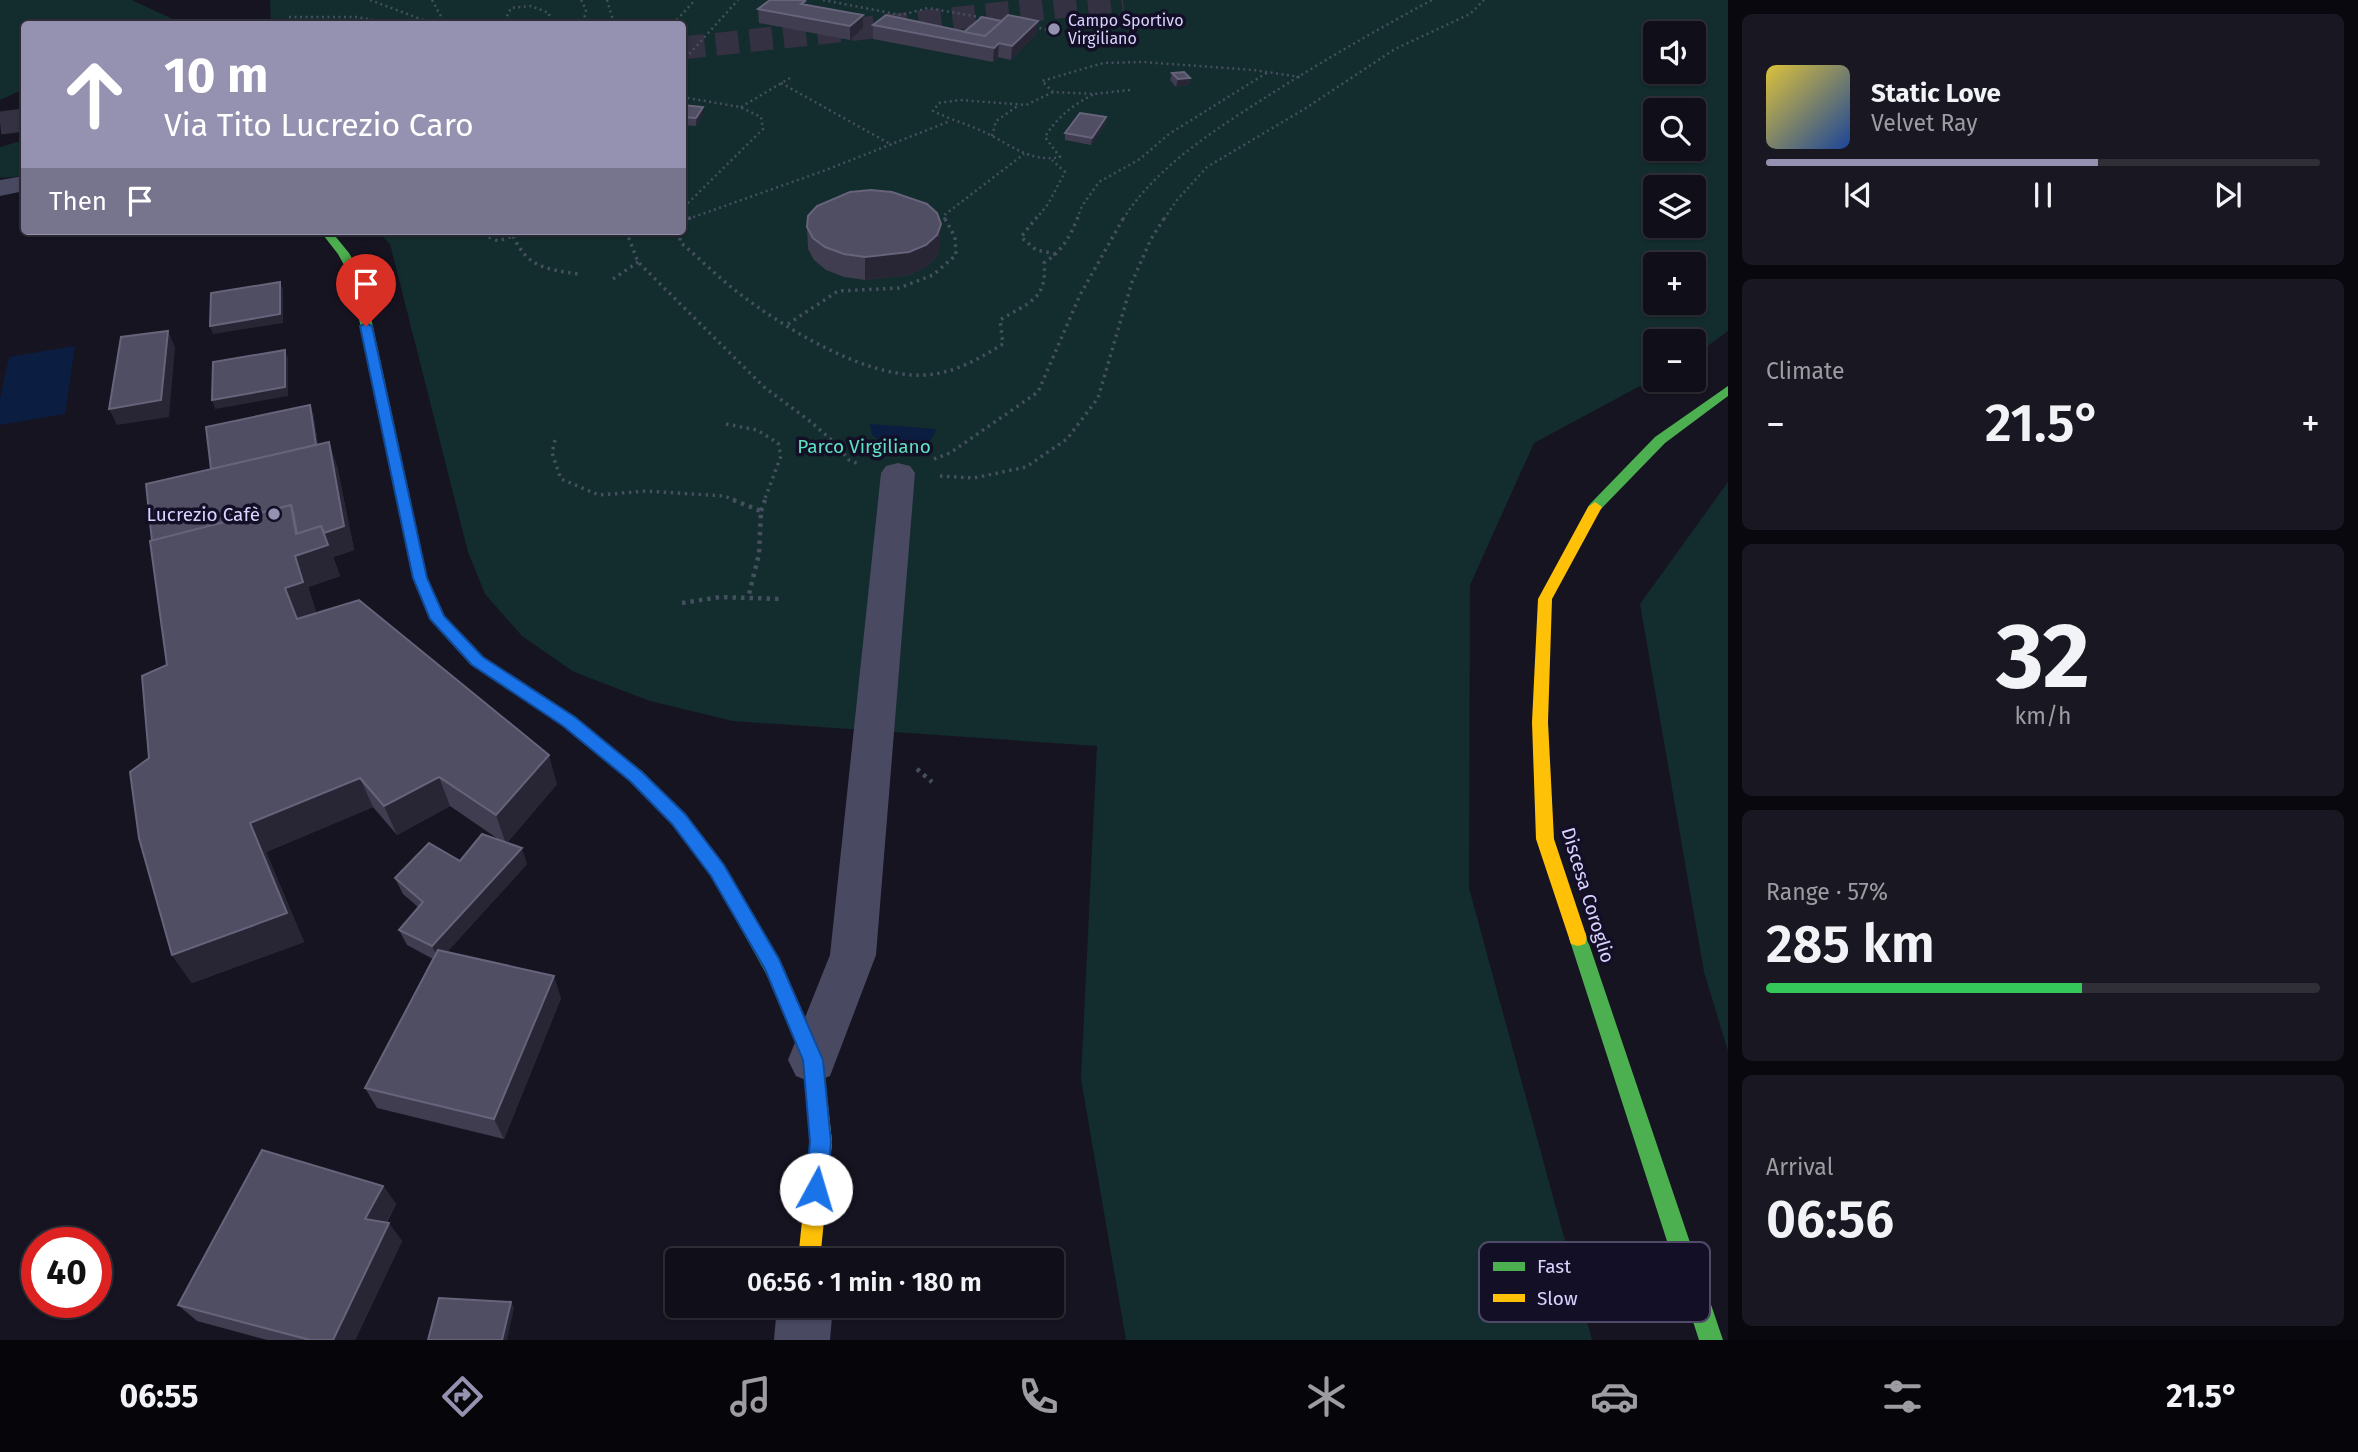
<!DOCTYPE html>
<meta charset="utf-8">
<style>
:root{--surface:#100f19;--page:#191822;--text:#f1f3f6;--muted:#9c9ca2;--line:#302f38;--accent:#9591b1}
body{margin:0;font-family:"Fira Sans",sans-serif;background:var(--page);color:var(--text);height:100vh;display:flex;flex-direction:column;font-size:26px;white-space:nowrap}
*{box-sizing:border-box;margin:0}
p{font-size:23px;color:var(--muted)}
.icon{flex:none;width:38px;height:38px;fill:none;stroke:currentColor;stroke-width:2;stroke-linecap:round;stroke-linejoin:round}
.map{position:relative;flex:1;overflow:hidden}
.side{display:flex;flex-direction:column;gap:14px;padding:14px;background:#09080e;width:630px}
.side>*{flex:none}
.hud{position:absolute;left:21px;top:21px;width:665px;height:214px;border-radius:7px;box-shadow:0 2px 5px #0004,0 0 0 2px var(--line);background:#9591b1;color:#fff;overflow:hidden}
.fabs{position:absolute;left:1643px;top:21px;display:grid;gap:14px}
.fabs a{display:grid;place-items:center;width:63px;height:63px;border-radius:7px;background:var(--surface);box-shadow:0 2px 5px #0004,0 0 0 2px var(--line);font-size:35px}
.speed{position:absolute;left:21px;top:1227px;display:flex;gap:14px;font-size:35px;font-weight:700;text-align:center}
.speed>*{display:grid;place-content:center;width:91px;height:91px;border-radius:50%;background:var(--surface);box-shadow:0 2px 5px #0004,0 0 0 2px var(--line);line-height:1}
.speed .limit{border:10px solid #d22;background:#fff;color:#111}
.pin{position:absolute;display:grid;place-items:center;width:60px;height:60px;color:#fff;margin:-72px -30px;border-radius:50% 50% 50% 0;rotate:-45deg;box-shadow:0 0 7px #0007}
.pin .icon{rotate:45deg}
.me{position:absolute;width:77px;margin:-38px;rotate:6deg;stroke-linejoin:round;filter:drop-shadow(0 0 5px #0008)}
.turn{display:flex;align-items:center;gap:24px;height:147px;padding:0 28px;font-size:32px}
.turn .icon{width:91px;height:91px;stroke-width:2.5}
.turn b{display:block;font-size:49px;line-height:60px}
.then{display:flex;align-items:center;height:66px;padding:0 28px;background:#0003;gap:14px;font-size:26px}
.big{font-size:52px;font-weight:600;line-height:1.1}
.side .widget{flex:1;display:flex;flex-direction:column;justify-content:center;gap:10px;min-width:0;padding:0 24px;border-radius:10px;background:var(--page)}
.side .dial{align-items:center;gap:0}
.dial b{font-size:91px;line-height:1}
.song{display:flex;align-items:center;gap:21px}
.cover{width:84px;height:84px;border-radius:10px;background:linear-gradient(135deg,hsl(50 70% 55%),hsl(220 70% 35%))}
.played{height:7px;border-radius:4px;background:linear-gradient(90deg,var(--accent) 60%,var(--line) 60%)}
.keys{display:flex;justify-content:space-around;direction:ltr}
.heat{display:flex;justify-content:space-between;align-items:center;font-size:38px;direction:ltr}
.charge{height:10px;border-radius:5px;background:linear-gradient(90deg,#34c759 57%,var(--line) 0)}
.trip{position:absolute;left:665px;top:1248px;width:399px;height:70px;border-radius:7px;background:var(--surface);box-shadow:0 2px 5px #0004,0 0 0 2px var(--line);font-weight:600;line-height:70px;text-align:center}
.tabs{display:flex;height:112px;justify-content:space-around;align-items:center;background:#06060a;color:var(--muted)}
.tabs .icon{width:49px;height:49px}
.tabs .current{color:var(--accent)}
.tabs b{font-size:32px;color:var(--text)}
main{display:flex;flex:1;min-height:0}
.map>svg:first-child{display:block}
.green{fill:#132c2d;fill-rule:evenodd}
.water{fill:#0b1e41}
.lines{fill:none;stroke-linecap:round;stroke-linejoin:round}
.street-tunnel{stroke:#333142;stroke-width:23;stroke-dasharray:23 11;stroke-linecap:butt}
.path-far2{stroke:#44505f;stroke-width:2.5;stroke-dasharray:2 3.5;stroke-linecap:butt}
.path-far1{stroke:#44505f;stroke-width:3.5;stroke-dasharray:2.5 4.5;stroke-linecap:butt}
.path{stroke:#44505f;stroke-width:4.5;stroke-dasharray:3.5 5;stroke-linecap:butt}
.street{fill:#4a4962;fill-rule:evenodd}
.fast{fill:#4caf50;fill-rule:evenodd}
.slow{fill:#ffc107;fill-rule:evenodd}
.wall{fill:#403d50}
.shaded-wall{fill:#282635}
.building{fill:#504e63;stroke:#66637b;stroke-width:2}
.route{fill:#1a73e8;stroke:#114b97;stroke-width:2}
.poi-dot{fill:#9591b1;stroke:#130f26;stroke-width:2.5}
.labels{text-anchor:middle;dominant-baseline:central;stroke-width:7;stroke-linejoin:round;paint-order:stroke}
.far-poi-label{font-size:16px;fill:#d9d4ff;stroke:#130f26;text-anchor:start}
.park-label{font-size:19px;fill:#5fe0c0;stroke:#130f26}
.poi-label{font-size:19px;fill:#d9d4ff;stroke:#130f26;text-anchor:end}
.street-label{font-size:19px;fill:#d9d4ff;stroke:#130f26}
.key{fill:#130f26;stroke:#4e4a67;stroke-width:2}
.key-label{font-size:19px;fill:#d9d4ff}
</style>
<main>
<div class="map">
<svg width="1728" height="1340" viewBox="0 0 1728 1340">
<rect width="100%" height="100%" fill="#161421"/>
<g class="green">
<polygon points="0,0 132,0 177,21 170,24 24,24 24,89 0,100"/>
<path d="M 270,0 L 1728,0 L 1728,331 L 1694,356 L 1694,341 L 1656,341 L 1655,378 L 1534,443 L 1470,585 L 1469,888 L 1592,1340 L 1126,1340 L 1081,1079 L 1097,746 L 733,721 L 650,701 L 574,672 L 522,636 L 485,594 L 468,552 L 390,244 L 377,231 L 682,231 L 682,24 L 271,24 ZM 1656,33 L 1694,33 L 1694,72 L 1656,72 ZM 1656,110 L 1694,110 L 1694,149 L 1656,149 ZM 1656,187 L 1694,187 L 1694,226 L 1656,226 ZM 1656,264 L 1694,264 L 1694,303 L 1656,303 Z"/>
<polygon points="24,140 24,176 0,178 0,147"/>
<polygon points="1728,482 1728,1051 1704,972 1640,604"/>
</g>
<g class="water">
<polygon points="75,346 65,414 0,425 0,399 9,357"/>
<path d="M 870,424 L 936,429 C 928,458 890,449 872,435 Z"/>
</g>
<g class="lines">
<g class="street-tunnel">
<polyline points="682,48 1123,0"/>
<polyline points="0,123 24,120"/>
</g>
<g class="path-far2">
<polyline points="370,0 434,24"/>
<polyline points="432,0 445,24"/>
<polyline points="581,0 586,10 583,24"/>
<polyline points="607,0 612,17 610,24"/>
<polyline points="823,0 901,15 928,8 984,18"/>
<polyline points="289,17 357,17 394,24"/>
<polyline points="500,24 504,22 511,8 531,6 549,13 550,24"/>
<polyline points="673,24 695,0"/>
<polyline points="1034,27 1054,31"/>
<polyline points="682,62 738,0"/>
<polyline points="781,83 892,145"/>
<polyline points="1130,90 1094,94 1053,92 1042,81 1103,63 1143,62 1254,70 1300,77"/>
<path d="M 1053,92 L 1026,105 L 960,100 L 939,103 L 933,111 C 949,119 967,124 984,132 C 1010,144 1030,163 1060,157 L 1045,137 C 1057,117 1073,105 1094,94"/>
<polyline points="682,97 740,107 761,117 763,129 682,209"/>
<polyline points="741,107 790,78"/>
<polyline points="992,136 996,121 1019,105"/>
<polyline points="688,219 826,170 950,121"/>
<polyline points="945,219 943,216 1024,154"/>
<polyline points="1036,219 1048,204 1065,172 1052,160"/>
<polyline points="1077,219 1082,206 1099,182 1140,159 1169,134 1268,72"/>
<path d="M 1123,219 C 1158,164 1221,126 1274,92 C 1326,59 1378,29 1432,0"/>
<polyline points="1164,219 1177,200 1207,167 1306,108 1395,49 1470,14 1484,0"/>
</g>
<g class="path-far1">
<polyline points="1037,217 1021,237 1036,250 1056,254"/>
<polyline points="682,221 693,217"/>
<polyline points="476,231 498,241 513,236 510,231"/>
<polyline points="626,231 638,262 764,387 811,422 835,443 849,460 859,464"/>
<path d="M 680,231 L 680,242 C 699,258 717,276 736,291 C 784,328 873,384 935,374 C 960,370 982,357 1003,344 L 1000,320 C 1027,303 1048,300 1044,263 C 1062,251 1070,237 1078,217"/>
<path d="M 513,236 C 528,268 546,269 578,274"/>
<polyline points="613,279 638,262"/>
<polyline points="788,324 838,291 899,288 933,275 956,255 955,237 944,217"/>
<polyline points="726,424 757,430 778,443 781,456 764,501"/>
<polyline points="555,440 552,453 561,479 599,495 646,491 724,496 738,501"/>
<polyline points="934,459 950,453 1038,392 1080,295 1124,217"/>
<polyline points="940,476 974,478 1026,467 1067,439 1098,398 1132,282 1151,239 1165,217"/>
</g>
<g class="path">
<polyline points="733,500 761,511 759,554 748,598"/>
<polyline points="761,511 765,500"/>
<polyline points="682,603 720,597 781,599"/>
<polyline points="917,769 932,782"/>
</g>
<g class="street">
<polygon points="24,176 24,191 0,196 0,180"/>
<polygon points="898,463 910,466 915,473 876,955 830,1076 813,1083 796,1076 788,1060 830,955 881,473 886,466"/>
<polygon points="777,1306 833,1306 830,1340 774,1340"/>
</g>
<g class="fast">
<polygon points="320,231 331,231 349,253 362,276 427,577 444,616 483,657 575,718 642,771 684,814 724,866 783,967 786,973 783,979 776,982 769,979 712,876 672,824 630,781 563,726 471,665 433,623 413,577 350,276 338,254"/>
<polygon points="1728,386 1728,396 1665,443 1600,510 1590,510 1588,507 1590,504 1655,437"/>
<polygon points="1578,930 1585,932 1587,938 1723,1340 1699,1340 1569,938 1571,932"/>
</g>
<g class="slow">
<polygon points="1595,502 1602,507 1552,599 1548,722 1554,839 1587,938 1585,944 1578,946 1571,944 1536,839 1532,722 1538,599 1588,507"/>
<polygon points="776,964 783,967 823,1060 832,1142 820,1260 798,1260 810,1142 803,1060 766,973 769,967"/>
</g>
</g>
<g class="wall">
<polygon points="806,5 863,28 850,40 759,23 758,9"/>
<polygon points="1002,21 1038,21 1036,34 1011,60 998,57 993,62 873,39 873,25 964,32"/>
<polygon points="1172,73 1190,78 1189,85 1176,87 1170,80"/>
<polygon points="682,105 703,107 703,114 696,126 682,125"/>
<polygon points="1106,117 1105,125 1091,145 1065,140 1065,133"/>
<polygon points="807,227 940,247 936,257 926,267 909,275 865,280 844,277 826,270 814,260 808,249"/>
<polygon points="313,413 318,444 337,466 354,550 333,557 340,576 308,587 316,612 298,618 299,619 557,784 507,843 527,864 447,952 561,998 504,1139 377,1108 365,1088 433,959 407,945 399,930 418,907 403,894 395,878 460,861 501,841 450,806 397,835 373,807 266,852 304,942 192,983 172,955 149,758 167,665 152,541 211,469"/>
<polygon points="383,1186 396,1204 387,1222 402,1241 355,1340 267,1340 197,1321 178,1305"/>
</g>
<g class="shaded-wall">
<polygon points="863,15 863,28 850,40 850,26"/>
<polygon points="1038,21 1036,34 1011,60 1012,46"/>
<polygon points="999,43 998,57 993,62 994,48"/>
<polygon points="1190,78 1189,85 1176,87 1178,79"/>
<polygon points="703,107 703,114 696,126 696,118"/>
<polygon points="1106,117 1105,125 1091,145 1092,138"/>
<polygon points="941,224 940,247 936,257 926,267 909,275 865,280 865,257"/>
<polygon points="280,282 283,290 283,323 213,334 210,326"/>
<polygon points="168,331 175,347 169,417 117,425 109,409"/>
<polygon points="285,350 288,358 288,396 215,409 212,400"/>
<polygon points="310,405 313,413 322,469 265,482"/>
<polygon points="329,442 337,466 354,550 333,557 340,576 308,587 316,612 298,618 310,650 166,572 291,505"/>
<polygon points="549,755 557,784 506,844 496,815"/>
<polygon points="439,777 450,806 397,835 384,806"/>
<polygon points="360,778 373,807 266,852 304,942 192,983 172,955 250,823"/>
<polygon points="522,848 527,864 439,961 432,946"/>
<polygon points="554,976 561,998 504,1139 494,1119"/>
<polygon points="383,1186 396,1204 378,1237 365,1219"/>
<polygon points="389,1223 402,1241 355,1340 333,1340"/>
<polygon points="511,1302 514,1308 507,1340 502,1340"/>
</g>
<g class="building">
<polygon points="770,0 802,0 805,1 801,4 863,15 850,26 758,9"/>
<polygon points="886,15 985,36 1008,15 1038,21 1012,46 999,43 994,48 873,25"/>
<polygon points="982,17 1002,21 985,36 964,32"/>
<polygon points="1184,72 1190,78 1178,79 1172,73"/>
<polygon points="682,105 703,107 696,118 682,117"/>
<polygon points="1080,113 1106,117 1092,138 1065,133"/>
<polygon points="871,190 892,192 927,204 937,213 941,224 937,235 926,245 909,252 865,257 844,254 825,247 813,238 807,227 808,216 817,206 850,192"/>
<polygon points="280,282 280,314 210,326 211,293"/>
<polygon points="168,331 161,400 109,409 121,337"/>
<polygon points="285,350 285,387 212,400 213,362"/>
<polygon points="310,405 316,445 211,469 206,427"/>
<polygon points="329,442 344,526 324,533 321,526 297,534 293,512 291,505 152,541 146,484"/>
<polygon points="291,505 296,534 321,526 328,545 295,556 303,582 285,588 297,619 359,600 549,755 496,815 439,777 384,806 360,778 250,823 287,913 172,955 139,838 130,772 149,758 142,676 167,665 150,541"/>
<polygon points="482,834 522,848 432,946 399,930 423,902 395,878 429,843 460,861"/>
<polygon points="438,950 554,976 494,1119 365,1088"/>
<polygon points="262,1150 383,1186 365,1219 389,1223 333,1340 310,1340 178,1305"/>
<polygon points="439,1298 511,1302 502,1340 428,1340"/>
</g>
<polygon class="route" points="366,323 372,326 427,578 444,616 483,657 575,717 642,772 685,814 724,865 779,959 823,1060 831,1142 827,1189 824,1197 816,1200 808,1197 805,1189 810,1142 803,1060 765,969 711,876 672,824 630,781 563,726 472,665 430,619 413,578 360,326"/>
<g class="poi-dot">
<circle cx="1054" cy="29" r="7"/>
<circle cx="274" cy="514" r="7"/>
</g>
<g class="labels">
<g class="far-poi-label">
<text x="1068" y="20">Campo Sportivo<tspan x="1068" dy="18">Virgiliano</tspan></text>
</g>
<g class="park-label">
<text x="864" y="446">Parco Virgiliano</text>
</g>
<g class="poi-label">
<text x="260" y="514">Lucrezio Cafè</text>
</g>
<g class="street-label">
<text transform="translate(1588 895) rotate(73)">Discesa Coroglio</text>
</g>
</g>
<rect x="1479" y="1242" width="231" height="80" rx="10" class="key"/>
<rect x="1493" y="1262" width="32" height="9" fill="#4caf50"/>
<rect x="1493" y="1294" width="32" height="8" fill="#ffc107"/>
<g class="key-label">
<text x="1537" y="1273">Fast</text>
<text x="1537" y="1305">Slow</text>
</g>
</svg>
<div class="fabs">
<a><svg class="icon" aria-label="sound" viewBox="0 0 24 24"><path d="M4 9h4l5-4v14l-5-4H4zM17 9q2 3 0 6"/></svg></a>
<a><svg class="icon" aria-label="search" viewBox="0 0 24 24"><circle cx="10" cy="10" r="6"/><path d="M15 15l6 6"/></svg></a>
<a><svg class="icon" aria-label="layers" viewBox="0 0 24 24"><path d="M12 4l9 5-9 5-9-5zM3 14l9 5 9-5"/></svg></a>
<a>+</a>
<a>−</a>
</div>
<div class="speed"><div class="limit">40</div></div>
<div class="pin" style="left:366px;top:326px;background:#d93025"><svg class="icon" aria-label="arrive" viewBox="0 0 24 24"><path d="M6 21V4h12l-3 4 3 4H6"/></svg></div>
<svg class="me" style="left:816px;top:1189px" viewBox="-20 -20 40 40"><circle r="19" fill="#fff"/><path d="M0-13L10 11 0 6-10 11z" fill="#1a73e8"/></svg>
<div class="trip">06:56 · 1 min · 180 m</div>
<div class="hud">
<div class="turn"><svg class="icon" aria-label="ahead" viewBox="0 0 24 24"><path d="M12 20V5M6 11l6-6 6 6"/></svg><div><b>10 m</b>Via Tito Lucrezio Caro</div></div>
<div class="then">Then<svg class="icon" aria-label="arrive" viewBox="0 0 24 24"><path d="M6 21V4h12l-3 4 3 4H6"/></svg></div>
</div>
</div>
<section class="side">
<div class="widget">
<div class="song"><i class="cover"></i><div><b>Static Love</b><p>Velvet Ray</p></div></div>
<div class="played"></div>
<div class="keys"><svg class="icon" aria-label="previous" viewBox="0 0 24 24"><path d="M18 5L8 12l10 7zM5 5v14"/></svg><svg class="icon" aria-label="pause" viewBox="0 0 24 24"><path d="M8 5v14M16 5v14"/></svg><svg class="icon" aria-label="next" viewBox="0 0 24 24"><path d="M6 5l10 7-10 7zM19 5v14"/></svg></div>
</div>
<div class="widget"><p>Climate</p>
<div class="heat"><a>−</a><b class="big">21.5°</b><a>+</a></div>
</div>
<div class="widget dial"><b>32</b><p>km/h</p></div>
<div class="widget"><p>Range · 57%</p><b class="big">285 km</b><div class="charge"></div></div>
<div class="widget"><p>Arrival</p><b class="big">06:56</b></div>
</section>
</main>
<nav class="tabs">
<b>06:55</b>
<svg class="icon current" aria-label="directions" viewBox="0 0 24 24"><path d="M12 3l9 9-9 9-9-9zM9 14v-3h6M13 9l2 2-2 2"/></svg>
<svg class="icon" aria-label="music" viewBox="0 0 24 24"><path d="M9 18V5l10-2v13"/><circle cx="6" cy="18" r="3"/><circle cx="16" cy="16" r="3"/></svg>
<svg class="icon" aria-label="phone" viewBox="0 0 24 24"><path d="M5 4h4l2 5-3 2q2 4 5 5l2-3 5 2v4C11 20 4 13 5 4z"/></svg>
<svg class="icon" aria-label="climate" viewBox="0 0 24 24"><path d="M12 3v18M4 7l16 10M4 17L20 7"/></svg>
<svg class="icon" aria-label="car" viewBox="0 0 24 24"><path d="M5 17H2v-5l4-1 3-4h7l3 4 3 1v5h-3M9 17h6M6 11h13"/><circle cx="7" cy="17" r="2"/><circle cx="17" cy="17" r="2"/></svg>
<svg class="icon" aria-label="filters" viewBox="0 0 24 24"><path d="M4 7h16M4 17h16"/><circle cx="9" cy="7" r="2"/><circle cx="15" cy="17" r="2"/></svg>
<b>21.5°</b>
</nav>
